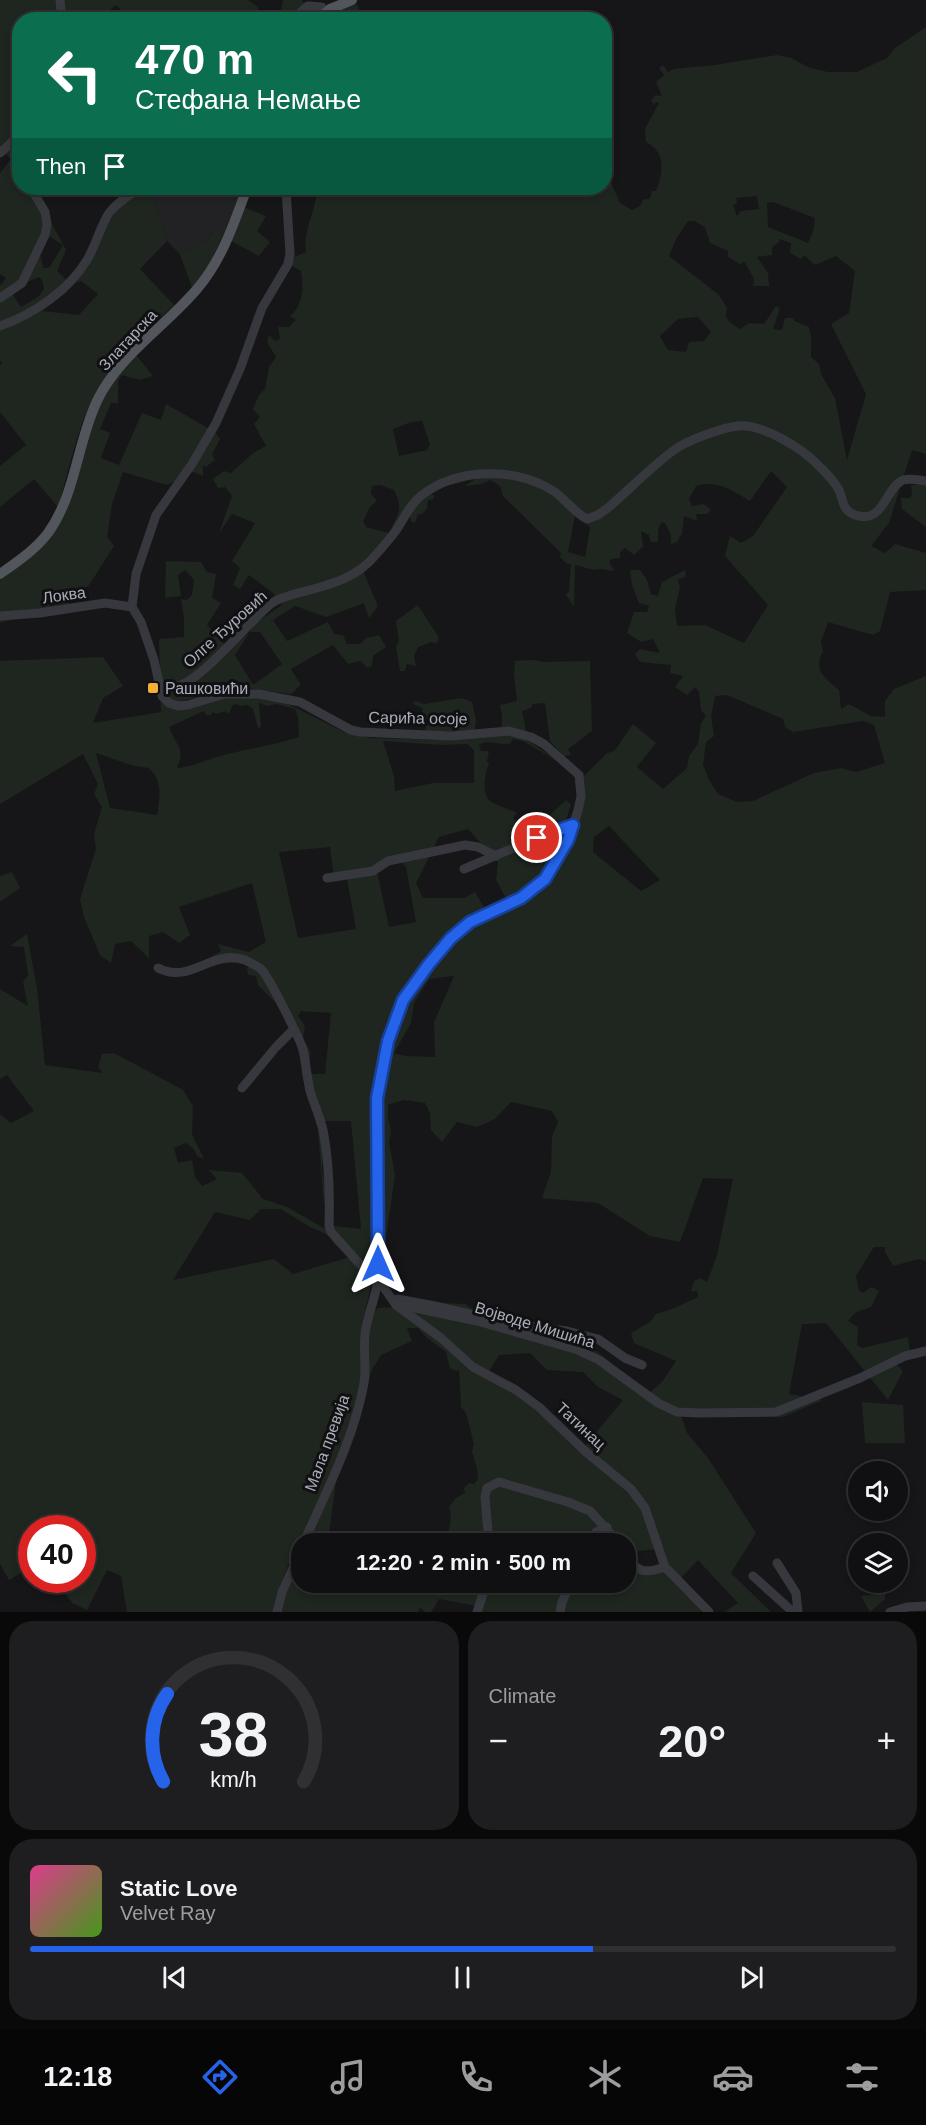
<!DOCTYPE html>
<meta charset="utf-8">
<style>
:root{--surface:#101012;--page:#1e1e20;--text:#f1f3f6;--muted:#9c9d9f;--line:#303032;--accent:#2563eb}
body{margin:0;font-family:Helvetica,sans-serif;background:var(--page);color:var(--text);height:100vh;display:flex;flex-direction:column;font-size:22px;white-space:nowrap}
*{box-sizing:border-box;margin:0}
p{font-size:20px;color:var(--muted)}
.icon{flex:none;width:33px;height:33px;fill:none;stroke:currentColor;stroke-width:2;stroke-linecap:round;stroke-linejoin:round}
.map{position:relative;height:1612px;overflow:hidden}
.side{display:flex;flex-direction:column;gap:9px;padding:9px;background:#09090a;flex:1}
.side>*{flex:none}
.hud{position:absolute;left:12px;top:12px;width:600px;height:183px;border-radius:24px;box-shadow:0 3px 9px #0003,0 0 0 2px var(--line);background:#0b6e4f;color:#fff;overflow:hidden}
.controls{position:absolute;left:848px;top:1461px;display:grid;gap:12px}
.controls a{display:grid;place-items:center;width:60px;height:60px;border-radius:50%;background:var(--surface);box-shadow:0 3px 9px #0003,0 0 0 2px var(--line);font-size:30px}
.speed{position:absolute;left:18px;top:1515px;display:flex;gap:12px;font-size:30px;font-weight:700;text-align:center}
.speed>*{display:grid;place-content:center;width:78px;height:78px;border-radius:50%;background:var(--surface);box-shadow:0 3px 9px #0003,0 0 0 2px var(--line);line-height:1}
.speed .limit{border:9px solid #d22;background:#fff;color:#111}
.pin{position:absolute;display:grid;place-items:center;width:51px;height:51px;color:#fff;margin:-26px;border:3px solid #fff;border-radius:50%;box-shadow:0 2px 6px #0007}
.me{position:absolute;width:66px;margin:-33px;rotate:0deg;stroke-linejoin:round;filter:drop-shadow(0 0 4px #0008)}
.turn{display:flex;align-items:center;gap:21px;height:126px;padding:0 24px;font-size:27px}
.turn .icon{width:78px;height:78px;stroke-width:2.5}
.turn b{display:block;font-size:42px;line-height:51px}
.then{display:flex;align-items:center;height:57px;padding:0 24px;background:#0003;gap:12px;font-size:22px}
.big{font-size:45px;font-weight:700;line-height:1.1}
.side .tile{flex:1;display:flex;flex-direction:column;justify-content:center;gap:9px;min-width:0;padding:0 21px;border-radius:24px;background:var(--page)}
.side .dial{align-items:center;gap:0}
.dial svg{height:156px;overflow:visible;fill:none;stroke:var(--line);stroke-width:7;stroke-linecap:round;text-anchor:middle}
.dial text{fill:var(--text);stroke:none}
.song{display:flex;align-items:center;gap:18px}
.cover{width:72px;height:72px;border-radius:9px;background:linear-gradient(135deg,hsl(330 70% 55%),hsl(100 70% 35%))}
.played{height:6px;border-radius:3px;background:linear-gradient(90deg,var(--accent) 65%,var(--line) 65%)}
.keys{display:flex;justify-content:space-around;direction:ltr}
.heat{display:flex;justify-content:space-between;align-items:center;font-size:33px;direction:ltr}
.side .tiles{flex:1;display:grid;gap:9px;grid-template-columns:1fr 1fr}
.tile:last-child{grid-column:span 2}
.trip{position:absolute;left:291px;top:1533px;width:345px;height:60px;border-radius:24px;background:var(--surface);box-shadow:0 3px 9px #0003,0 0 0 2px var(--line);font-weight:700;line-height:60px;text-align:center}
.menu{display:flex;height:96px;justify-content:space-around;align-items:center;background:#060607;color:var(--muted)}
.menu .icon{width:42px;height:42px}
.menu .active{color:var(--accent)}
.menu b{font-size:27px;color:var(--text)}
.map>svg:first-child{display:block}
.built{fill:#222225}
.green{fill:#1e261f;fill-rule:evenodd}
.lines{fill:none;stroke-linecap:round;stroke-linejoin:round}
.minor{stroke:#37383d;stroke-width:9}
.major{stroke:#53555c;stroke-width:10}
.route-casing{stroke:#184099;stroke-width:15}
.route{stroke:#2563eb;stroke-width:10}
.poi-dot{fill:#f2b134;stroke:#111113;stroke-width:2}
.labels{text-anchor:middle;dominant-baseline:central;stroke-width:6;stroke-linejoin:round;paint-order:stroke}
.street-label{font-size:16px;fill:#a8adb8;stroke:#111113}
.poi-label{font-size:16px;fill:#a8adb8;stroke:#111113;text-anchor:start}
</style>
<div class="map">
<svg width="926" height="1612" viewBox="0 0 926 1612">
<rect width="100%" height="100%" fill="#161618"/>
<polygon class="built" points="153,188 228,188 240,196 222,238 214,230 204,244 180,254 167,241 151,191"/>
<g class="green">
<path d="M 0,0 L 248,0 L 258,7 L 261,19 L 128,19 L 116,5 L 100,19 L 20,20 L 20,188 L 33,188 L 66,250 L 57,271 L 70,283 C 91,253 109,220 131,190 L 153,188 L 151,191 L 167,241 L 140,269 L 174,305 C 145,332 115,359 95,394 C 77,428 69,470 58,507 L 34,479 L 0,507 L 0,466 L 26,445 L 0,412 L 0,365 L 2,363 L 0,361 L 0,286 L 6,278 L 0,274 L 0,173 L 11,159 L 0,149 ZM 47,235 L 63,245 L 49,268 L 43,268 L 41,257 L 37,255 ZM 39,277 L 42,280 L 44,289 L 38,297 L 21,307 L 12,293 L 27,282 ZM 81,281 L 98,294 L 79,315 L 42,311 L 67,292 L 71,284 Z"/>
<polygon points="283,0 302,0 307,9 314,8 306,19 279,20"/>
<polygon points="357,5 360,12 354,18 352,15 348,19 324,20 347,6"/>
<path d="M 926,27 L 926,454 L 912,450 L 889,523 L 871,546 L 885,553 L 895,544 L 926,553 L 926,590 L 890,592 L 880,631 L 873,635 L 828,622 L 821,642 L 823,651 C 813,671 824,677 839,690 L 841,709 L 849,704 L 871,716 L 885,717 L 885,701 L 894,689 L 926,676 L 926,1261 L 919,1259 L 893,1266 L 885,1252 L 885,1247 L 874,1247 L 856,1276 L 859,1291 L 863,1293 L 871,1287 L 879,1291 L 871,1307 L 856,1312 L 848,1321 L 858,1327 L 857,1345 L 862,1348 L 908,1337 L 910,1352 L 896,1364 L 903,1371 L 888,1400 L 826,1323 L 802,1324 L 789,1394 L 823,1400 L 783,1417 L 681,1415 L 687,1433 L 708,1458 L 756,1533 L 731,1573 L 771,1612 L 724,1612 L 738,1603 L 698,1560 L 681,1578 L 713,1612 L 477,1612 L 477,1606 L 439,1599 L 431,1612 L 425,1612 L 420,1607 L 418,1612 L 281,1612 L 286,1594 L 301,1557 L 302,1582 L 626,1582 L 626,1544 L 444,1543 C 449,1531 453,1521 449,1507 L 456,1498 L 465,1493 L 464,1488 L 469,1483 L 474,1484 L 478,1479 L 477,1469 L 472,1451 L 474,1444 L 466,1413 L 461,1407 L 459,1371 L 450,1369 L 446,1352 L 427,1338 L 418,1328 L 407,1328 L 412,1341 L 381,1355 L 372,1370 L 336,1482 L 329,1534 L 340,1538 L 341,1543 L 308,1543 L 333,1487 L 297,1542 L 276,1597 L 273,1612 L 127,1612 L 121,1576 L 107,1570 L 87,1610 L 72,1603 L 63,1590 L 50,1580 L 82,1580 L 82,1528 L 32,1528 L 31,1567 L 9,1580 L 0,1564 L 0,1114 L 11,1123 L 34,1111 L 7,1075 L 0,1079 L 0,989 L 28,1006 L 23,982 L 28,975 L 24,947 L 10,946 L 27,934 L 37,988 L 45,1065 L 103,1073 L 98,1067 L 102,1054 L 114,1053 L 183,1090 L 193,1106 L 192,1134 L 204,1159 L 197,1156 L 194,1149 L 186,1143 L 174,1148 L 178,1163 L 192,1160 L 195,1177 L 202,1186 L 217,1179 L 209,1170 L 242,1173 L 263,1199 L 287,1207 L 329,1231 L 323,1194 L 318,1129 L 302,1075 L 298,1025 L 258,985 L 256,976 L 248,975 L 247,969 L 248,966 C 235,961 224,963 211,967 L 205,960 L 221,951 L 218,944 L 249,952 L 266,942 L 252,883 L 179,907 L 190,935 L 179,943 L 163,932 L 149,936 L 149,958 L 131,941 L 115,944 L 111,963 L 100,955 L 84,917 L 80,899 L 96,849 L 94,834 L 102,807 L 94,794 L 98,784 L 83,754 L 0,804 L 0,661 L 103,657 L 123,686 L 103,698 L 93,723 L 161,712 L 159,639 L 184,637 L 184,618 L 181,599 L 187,600 L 192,595 L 194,580 L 185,570 L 178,575 L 181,596 L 165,598 L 166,561 L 201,562 L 207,572 L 216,574 L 212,598 L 221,603 L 207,625 L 230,650 L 250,632 L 254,624 L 282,605 L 273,593 L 249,575 L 240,589 L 233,585 L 240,568 L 232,561 L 255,523 L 232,514 L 219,533 L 232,496 L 225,487 L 218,488 L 213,479 L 224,471 L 231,473 L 253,453 L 266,446 L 254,424 L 260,417 L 253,409 L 259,395 L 265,389 L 269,367 L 276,357 L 267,342 L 269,335 L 275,341 L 280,339 L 278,327 L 289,327 L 296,320 L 290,316 C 303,306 304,286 301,271 L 291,265 L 292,258 L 306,252 C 303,233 313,216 316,197 L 289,188 L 312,188 L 311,195 L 326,197 L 329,188 L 604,188 L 605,169 L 620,203 L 632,210 L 640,206 L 643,200 L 650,198 L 652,191 L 656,191 C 663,172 667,153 646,142 L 645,129 L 659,103 L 657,102 L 654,104 L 651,101 L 655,95 L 662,96 L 656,82 L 664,75 L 659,68 L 663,65 L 668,72 L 674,69 L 715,65 L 777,55 L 791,58 L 810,68 L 828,72 L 857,72 L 887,58 L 895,48 ZM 757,196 L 759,209 L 741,211 L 737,216 L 733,205 L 737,204 L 736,198 ZM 773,202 L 815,218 L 813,232 L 808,243 L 768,227 L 767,203 ZM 688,221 L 694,221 L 705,227 L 710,243 L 728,251 L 728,257 L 741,265 L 744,261 L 754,279 L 753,286 L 769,286 L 768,273 L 757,257 L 772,255 L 772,247 L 779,242 L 779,239 L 791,243 L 790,253 L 801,259 L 804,255 L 815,265 L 836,256 L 855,271 L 849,313 L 831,324 L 866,394 L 847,460 L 835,398 L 821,374 L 819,364 L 811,357 L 811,336 L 809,327 L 794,321 L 793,318 L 785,318 L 782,330 L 773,329 L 780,308 L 776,306 L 764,324 L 749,323 L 740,329 C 731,323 723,320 727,308 L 719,295 L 669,256 L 676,239 ZM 698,317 L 711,332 L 704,341 L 689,342 L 686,352 L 668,350 L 660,336 L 678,319 ZM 422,421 L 430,444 L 427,450 L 399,456 L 393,429 L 411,422 ZM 771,471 L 787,487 L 753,536 L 741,543 L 730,536 L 725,556 L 768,605 L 744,643 L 705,625 L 677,626 L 675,609 L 680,587 L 678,579 L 686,577 L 685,570 L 662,582 L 658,596 L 651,594 L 647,580 L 640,570 L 630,570 L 632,585 L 639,603 L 649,606 L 647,612 L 634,612 L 627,633 L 641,642 L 653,639 L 660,653 L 640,649 L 635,654 L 640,662 L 671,665 L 670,673 L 683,676 L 675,687 L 687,695 L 695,687 L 699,691 L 701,710 L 706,716 L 701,723 L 698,744 L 689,756 L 687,768 L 663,789 L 637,767 L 656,743 L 633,724 L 615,750 L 606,754 L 584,776 L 552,876 L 475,925 L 439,959 L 412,994 L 396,1032 L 383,1098 L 382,1112 L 374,1092 L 405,994 L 467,920 L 486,911 L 475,892 L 464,898 L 423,898 L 416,883 L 439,837 L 468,829 L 498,862 L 496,880 L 507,900 C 517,896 529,892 536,884 C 552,866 563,828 571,805 L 566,800 L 529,834 L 513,818 L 517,813 C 509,809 497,806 490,801 C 481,793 485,773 489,764 L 487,761 L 489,751 L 481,751 L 479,745 C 487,739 499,745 510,744 L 513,739 L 523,741 L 560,763 L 523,737 L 508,735 L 443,740 L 371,738 L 344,732 L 278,699 L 230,696 L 176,709 L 180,701 L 240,687 L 291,694 L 301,685 L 291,669 L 333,645 L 348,664 L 360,661 L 368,668 L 372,666 L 373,656 L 386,647 L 379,635 L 366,638 L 360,644 L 347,644 L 343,635 L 334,634 L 328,622 L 287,641 L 273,620 L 295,606 L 326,617 L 364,603 L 369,618 L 378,606 L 363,571 L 357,568 L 368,556 L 382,551 L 409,513 L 411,521 L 415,523 L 418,514 L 421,515 L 427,509 L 428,500 L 434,499 L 434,495 L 423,492 L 445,480 L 452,485 L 479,477 L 465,486 L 482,484 L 490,480 L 500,486 L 503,496 L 561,553 L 560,557 L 567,564 L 571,564 L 569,591 L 566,595 L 574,606 L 575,565 L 594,570 L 600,569 L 614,571 L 609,562 L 611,559 L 620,558 L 620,552 L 625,548 L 634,555 L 643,547 L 641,531 L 649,535 L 651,542 L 658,542 L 658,531 L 661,522 L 665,523 L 671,535 L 671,544 L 677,542 L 682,533 L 684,516 L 697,521 L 696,514 L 707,514 L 711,510 L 704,504 L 692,506 L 689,499 L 696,486 C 716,479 733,491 750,501 ZM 380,485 L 394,490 C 404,510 398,514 389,533 L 366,527 L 363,521 L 370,507 L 377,501 L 371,494 L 372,486 ZM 575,515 L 590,527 L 585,557 L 568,552 ZM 250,632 L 260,632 L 282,664 L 253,685 L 235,655 ZM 727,695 L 783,719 L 785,727 L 793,732 L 863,721 L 874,725 L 885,763 L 856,772 L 841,768 L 814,773 L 753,801 L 737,802 L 718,794 L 709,780 L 703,765 L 706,742 L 714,736 L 711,717 L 715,696 ZM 259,703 L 267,706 L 277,704 L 295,709 L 298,717 L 299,737 C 272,746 244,749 217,757 C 203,761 192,767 177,768 C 186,747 176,747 169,727 L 204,711 L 206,715 L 210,715 L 214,712 L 216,714 L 226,711 L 227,714 L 230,712 L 232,706 L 236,704 L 241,706 L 248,705 L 253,709 L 258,728 L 261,727 ZM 383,741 L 442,745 L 467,744 L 474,750 L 474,783 L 433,783 L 395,791 L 394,776 ZM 96,753 L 134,766 L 149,768 C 163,782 160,797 157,815 L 110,808 ZM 609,826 L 660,880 L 641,891 L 593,852 L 594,837 ZM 330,847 L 334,880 L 347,879 L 356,929 L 298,938 L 279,852 ZM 400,860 L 406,867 L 416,922 L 389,927 L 377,871 ZM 454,976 L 434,1022 L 435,1057 L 405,1056 L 394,1053 L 411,1023 L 414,1003 L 429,979 ZM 301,1011 L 331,1013 L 325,1074 L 310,1074 L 310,1051 L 303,1038 L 305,1026 L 298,1016 ZM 404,1100 L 425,1103 L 430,1113 L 431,1130 L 442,1142 L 457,1122 L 477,1127 L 495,1119 L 511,1102 L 552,1111 L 558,1122 L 552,1136 L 551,1172 L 542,1198 L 598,1203 L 650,1236 L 680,1242 L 703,1178 L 733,1179 L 717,1255 L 707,1282 L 700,1278 L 694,1281 L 691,1291 L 697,1291 L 698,1297 L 672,1309 L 656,1314 L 650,1322 L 631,1333 L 634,1343 L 676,1361 L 662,1382 L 649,1393 L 586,1343 L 573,1336 L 515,1327 L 510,1314 L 502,1316 L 473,1309 L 465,1304 L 444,1303 L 442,1305 L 378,1308 L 362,1324 L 372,1281 L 382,1266 L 395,1175 L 389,1142 L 391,1131 L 388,1117 L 388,1105 ZM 324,1121 L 351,1121 L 361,1229 L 334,1226 L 322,1171 ZM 261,1209 L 281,1209 L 310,1227 L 330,1236 L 334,1244 L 350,1257 L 293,1274 L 274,1259 L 173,1280 L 215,1212 L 250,1220 ZM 530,1353 L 547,1370 L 583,1372 L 598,1387 L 623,1400 L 585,1446 L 489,1371 L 499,1355 ZM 657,1549 L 660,1566 L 644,1569 L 633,1561 L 630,1552 Z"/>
<polygon points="243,207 266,216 257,231 270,242 259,256 231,241"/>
<polygon points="215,229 222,238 208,266 192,288 180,254 204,244"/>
<polygon points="136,355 153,376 140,380 122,375 118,381 118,403 111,403 100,429 110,433 101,458 119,465 142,413 161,420 166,404 215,432 220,439 212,454 215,460 206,467 203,465 203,476 193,472 167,485 123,472 112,504 107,537 114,546 89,585 77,593 69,604 0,623 0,580 29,559 45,541 95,413 120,372"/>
<polygon points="926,484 926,527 902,509 901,498 910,498 912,494 911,485"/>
<polygon points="418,605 439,638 437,643 431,642 418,647 414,656 416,666 407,664 405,671 400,671 396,646 399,641 396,621"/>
<polygon points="534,660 544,662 590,661 592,731 568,749 571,755 564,756 550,741 545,703 533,704 531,708 522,711 526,731 502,727 502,715 500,705 517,701 514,673 515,661"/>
<polygon points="462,698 472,702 476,720 475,730 426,732 422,708 413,704 415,701 424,704"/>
<polygon points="12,872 20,888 0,902 0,876"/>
<polygon points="862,1402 903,1405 905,1443 865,1443"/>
<polygon points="885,1593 885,1599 870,1612 861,1596"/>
</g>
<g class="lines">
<g class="minor">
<polyline points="60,0 62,20"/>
<polyline points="292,20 308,6 322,7"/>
<polyline points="0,153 20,135"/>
<polyline points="286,188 290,254 288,264 262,308 240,369 216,423 192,464 156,515 136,574 132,607 141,622 154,660 162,696 169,703 178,706 188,705 224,694 259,694 300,702 351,730 360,732 451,736 509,731 531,737 544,744 579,775 581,796 578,811 568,840 545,879 521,898 470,922 451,938 429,964 403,1000 389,1041 377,1098 378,1279 396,1305 441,1338 473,1367 516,1390 539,1407 586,1452 631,1489 645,1508 665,1567 709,1612"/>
<polyline points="0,298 22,283 45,235 47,224 45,212 31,188"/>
<path d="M 0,326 C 34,314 69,290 87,260 C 96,245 100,227 109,213 C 117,203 131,193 142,188"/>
<polyline points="0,616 40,613 105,603 132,607"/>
<path d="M 158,683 C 163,684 171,687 176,686 C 198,685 251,619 272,603 C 280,597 292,595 302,592 C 325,586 350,580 368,563 C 377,554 387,542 395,532 C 404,519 409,505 422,495 C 457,468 514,467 552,490 C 565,498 573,512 587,519 L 598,515 L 609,507 C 630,489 651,467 674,450 C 688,440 721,428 738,426 C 763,424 802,448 819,466 C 825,472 835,482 839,490 C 844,502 842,510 855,515 C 884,525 885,488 903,480 C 910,478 919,480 926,481"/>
<polyline points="464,869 537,838 573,825"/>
<polyline points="327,878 373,871 388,861 465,845 478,847 496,856"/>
<path d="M 158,968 C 191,985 212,948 245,960 C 249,962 257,966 261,969 C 268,975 300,1039 303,1050 C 306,1063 307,1077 310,1091 C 314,1104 320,1117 323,1130 C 329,1160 330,1195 329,1226 L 331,1232 L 366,1271 L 378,1279 C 376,1296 369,1311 366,1328 C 362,1346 367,1365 364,1383 C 354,1439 326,1492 303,1544"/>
<polyline points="242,1088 276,1047 294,1029"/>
<polyline points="397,1299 435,1306 508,1323 567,1331 598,1339 625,1358 642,1365"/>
<polyline points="401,1305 477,1321 575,1349 599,1360 658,1403 677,1412 700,1413 776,1412 860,1378 905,1356 926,1351"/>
<polyline points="489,1544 485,1497 487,1488 499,1482 568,1502 590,1511 620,1544"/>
<polyline points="590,1544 596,1532 607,1527"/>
<path d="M 626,1553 C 636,1573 645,1574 665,1567"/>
<polyline points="777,1563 796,1593 798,1612"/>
<polyline points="753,1576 793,1612"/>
<polyline points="277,1612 282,1592 302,1548"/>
<polyline points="477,1612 487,1582"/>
<polyline points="560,1612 562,1602 571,1582"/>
<polyline points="890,1612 907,1607 926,1606"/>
</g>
<g class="major">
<polyline points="317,20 330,9 352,0"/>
<path d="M 0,574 C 17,562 35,550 48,533 C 76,494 77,443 97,401 C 119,355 165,327 197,289 C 222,260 234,223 247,188"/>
</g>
</g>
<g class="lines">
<g class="route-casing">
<polyline id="route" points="378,1264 377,1098 388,1041 403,1000 429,964 451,938 470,922 521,898 545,879 568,840 573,825 537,838"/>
</g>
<use href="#route" class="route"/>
</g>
<rect class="poi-dot" x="147" y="682" width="12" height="12" rx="3"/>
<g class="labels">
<g class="street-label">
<text transform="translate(128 340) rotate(-47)">Златарска</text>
<text transform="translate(64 595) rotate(-8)">Локва</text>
<text transform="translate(225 629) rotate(-42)">Олге Ђуровић</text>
<text transform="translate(418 718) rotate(1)">Сарића осоје</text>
<text transform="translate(535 1325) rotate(17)">Војводе Мишића</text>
<text transform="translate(581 1426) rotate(43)">Татинац</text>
<text transform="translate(327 1443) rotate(-70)">Мала превија</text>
</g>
<g class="poi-label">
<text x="165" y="688">Рашковићи</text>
</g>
</g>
</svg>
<div class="controls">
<a><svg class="icon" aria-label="sound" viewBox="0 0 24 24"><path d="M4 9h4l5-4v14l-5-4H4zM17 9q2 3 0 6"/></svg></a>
<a><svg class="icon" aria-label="layers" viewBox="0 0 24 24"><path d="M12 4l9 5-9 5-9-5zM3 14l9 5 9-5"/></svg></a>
</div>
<div class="speed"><div class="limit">40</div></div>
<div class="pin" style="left:537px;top:838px;background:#d93025"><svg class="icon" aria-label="arrive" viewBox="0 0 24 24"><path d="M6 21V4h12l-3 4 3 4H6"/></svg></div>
<svg class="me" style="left:378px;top:1264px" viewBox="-20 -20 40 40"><path d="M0-17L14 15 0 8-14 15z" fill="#2563eb" stroke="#fff" stroke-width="4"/></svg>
<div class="trip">12:20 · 2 min · 500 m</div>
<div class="hud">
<div class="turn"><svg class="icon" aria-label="left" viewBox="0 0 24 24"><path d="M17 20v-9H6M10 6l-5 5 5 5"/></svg><div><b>470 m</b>Стефана Немање</div></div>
<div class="then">Then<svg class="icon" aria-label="arrive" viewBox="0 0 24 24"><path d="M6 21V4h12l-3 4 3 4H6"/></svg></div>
</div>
</div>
<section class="side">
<div class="tiles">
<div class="tile dial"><svg viewBox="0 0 100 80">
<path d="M14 69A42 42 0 1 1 86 69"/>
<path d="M14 69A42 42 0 0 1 16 24" stroke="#2563eb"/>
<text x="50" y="56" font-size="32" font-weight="700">38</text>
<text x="50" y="72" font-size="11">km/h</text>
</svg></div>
<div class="tile"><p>Climate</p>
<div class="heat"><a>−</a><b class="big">20°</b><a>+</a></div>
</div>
<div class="tile">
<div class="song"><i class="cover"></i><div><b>Static Love</b><p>Velvet Ray</p></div></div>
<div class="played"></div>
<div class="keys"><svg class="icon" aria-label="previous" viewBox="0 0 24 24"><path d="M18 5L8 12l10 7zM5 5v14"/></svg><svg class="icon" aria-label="pause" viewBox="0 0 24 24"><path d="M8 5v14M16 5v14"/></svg><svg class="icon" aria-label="next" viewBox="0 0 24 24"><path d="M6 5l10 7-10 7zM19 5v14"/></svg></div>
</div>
</div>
</section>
<nav class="menu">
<b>12:18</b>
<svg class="icon active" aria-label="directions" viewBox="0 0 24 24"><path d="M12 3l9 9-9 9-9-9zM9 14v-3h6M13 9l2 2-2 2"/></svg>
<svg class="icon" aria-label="music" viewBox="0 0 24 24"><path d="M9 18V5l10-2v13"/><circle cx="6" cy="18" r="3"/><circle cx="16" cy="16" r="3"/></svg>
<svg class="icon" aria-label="phone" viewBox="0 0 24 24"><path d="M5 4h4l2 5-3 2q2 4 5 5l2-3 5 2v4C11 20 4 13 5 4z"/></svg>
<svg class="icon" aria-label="climate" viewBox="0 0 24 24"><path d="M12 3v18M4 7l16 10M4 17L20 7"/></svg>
<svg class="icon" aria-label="car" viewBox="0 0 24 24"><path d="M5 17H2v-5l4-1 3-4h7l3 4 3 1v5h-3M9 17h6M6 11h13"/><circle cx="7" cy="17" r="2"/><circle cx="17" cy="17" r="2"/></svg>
<svg class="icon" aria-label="filters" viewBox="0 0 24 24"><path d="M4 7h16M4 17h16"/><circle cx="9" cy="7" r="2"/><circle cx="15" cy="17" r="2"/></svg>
</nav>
